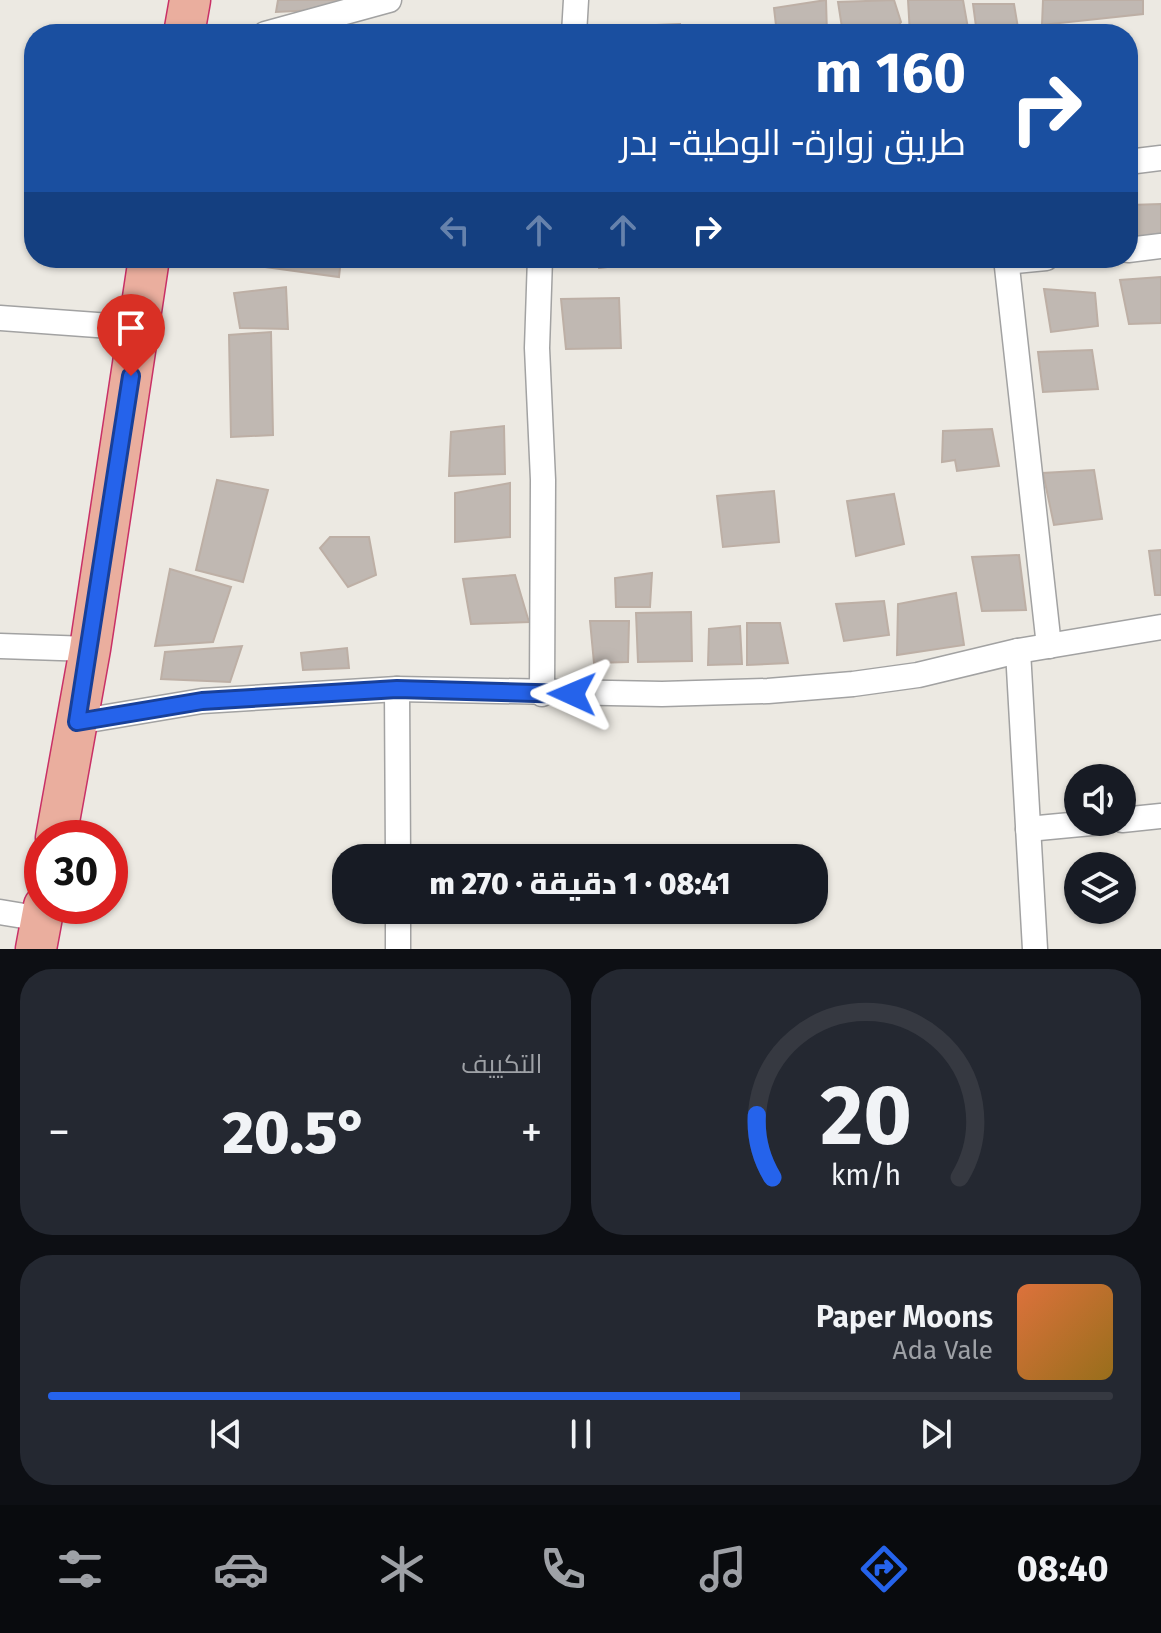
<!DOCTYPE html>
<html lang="ar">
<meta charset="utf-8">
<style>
:root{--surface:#171b24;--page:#242831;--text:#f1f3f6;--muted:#9ea1a6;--line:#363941;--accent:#2563eb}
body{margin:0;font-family:"Fira Sans",Cairo,sans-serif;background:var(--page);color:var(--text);direction:rtl;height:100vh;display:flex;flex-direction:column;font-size:30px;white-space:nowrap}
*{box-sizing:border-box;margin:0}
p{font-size:26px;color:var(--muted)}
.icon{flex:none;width:44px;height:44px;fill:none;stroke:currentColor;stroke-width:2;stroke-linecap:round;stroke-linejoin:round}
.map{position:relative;height:949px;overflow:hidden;direction:ltr}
.side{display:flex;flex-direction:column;gap:20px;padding:20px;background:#0d0f14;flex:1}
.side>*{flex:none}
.hud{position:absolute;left:24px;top:24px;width:1114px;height:244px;border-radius:32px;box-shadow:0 2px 6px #0004;direction:rtl;background:#1a4fa0;color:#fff;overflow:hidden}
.buttons{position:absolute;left:1064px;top:764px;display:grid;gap:16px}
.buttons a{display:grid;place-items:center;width:72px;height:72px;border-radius:50%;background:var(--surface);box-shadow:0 2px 6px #0004;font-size:40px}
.speed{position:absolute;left:24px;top:820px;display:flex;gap:16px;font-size:40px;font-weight:700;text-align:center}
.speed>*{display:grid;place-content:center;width:104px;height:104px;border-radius:50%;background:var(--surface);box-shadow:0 2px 6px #0004;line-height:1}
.speed .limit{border:12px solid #d22;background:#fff;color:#111}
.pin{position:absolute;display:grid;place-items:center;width:68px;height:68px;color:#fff;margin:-82px -34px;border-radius:50% 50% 50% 0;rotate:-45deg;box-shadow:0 0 8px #0007}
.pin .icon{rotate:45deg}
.me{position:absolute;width:88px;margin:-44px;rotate:271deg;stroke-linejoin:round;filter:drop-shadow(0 0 6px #0008)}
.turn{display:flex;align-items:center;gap:28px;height:168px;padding:0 40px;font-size:36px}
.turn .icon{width:104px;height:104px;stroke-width:2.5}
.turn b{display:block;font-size:56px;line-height:68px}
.lanes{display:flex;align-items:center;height:76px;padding:0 40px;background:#0003;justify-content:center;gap:40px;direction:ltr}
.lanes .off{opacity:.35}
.big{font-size:60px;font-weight:800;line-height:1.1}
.side .widget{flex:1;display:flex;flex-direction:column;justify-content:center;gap:12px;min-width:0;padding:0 28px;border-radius:32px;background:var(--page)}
.side .dial{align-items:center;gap:0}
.dial svg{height:208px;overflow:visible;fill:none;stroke:var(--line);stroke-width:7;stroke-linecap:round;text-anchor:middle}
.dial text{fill:var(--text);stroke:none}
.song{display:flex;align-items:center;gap:24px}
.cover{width:96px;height:96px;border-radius:12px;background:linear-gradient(135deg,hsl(20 70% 55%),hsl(40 70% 35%))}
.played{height:8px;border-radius:4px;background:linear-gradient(90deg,var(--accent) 65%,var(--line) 65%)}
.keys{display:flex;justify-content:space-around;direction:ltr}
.heat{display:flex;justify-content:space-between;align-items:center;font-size:44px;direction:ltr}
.side .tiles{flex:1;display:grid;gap:20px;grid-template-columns:1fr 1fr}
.widget:last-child{grid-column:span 2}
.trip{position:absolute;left:332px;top:844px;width:496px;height:80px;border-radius:32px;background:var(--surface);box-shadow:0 2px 6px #0004;font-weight:800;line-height:80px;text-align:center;direction:rtl}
.menu{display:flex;height:128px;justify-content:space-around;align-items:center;background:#090b0e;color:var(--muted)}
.menu .icon{width:56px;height:56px}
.menu .selected{color:var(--accent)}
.menu b{font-size:36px;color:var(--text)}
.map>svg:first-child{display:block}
.building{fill:#c0b8b2;stroke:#bdafa5;stroke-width:2}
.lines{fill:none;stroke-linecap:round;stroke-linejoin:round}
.minor-casing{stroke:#a2a2a2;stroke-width:27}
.trunk-casing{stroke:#c93066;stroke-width:43}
.minor{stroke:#fff;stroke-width:24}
.trunk{stroke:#eaae9e;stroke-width:40}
.route-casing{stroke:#184099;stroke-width:20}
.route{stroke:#2563eb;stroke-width:14}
</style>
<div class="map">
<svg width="1161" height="949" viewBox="0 0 1161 949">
<rect width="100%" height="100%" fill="#ece9e2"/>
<g class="building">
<polygon points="278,0 337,0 336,9 276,12"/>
<polygon points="826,0 827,34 777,34 774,8"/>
<polygon points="894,0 901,22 892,34 843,34 838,2"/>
<polygon points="908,0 963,0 969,34 910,34"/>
<polygon points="1043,0 1143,0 1143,14 1042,25"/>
<polygon points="973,4 1014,4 1019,34 977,34"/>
<polygon points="680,24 679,34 632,34 632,26"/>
<polygon points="1128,76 1132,76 1134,117 1128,117"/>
<polygon points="1161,204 1161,239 1135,242 1130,205"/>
<polygon points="244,258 341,258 339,277 243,264"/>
<polygon points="597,258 645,258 644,263 599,268"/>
<polygon points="1161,277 1161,323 1129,324 1120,280"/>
<polygon points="286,287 288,329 240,328 234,293"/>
<polygon points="1044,289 1095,293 1098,326 1051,332"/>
<polygon points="619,298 621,348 566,349 561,299"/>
<polygon points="271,332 273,435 231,437 229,335"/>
<polygon points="1092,350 1098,389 1043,392 1038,352"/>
<polygon points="504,426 505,474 449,476 451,432"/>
<polygon points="992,429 999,466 957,471 955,460 942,462 943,431"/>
<polygon points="1094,470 1102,519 1054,525 1043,473"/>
<polygon points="217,480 268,490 243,582 196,570"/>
<polygon points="510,483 510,537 455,542 455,493"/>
<polygon points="774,491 779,542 723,547 717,496"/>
<polygon points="894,494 904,544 856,556 847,501"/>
<polygon points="330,537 369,537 376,575 348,587 320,548"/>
<polygon points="1161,550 1161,595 1155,595 1149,551"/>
<polygon points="1019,555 1026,610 982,611 972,557"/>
<polygon points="170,569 231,587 213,642 155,646"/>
<polygon points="652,573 650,607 616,607 615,578"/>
<polygon points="515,575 529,622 471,624 463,579"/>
<polygon points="956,593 964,645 897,655 898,604"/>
<polygon points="884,601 889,635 844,641 836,604"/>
<polygon points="691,612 692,661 638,662 636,613"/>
<polygon points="590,621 629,621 628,662 594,663"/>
<polygon points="747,623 780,623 788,663 747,665"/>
<polygon points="740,626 742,664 708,665 709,629"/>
<polygon points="242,646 230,682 161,679 165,652"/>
<polygon points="347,648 349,668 303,670 301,653"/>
</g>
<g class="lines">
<g class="minor-casing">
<g id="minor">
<polyline points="265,34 389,0"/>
<polyline points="574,34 576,0"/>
<polyline points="1128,162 1161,158"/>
<polyline points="1128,250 1161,246"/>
<polyline points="540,258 537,348 543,480 542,694"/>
<polyline points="1006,258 1049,646"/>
<polyline points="1006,262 1046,258"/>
<polyline points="0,318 138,328"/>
<polyline points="0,646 90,649"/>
<polyline points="1018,651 1035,949"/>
<polyline points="397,689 398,858"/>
<polyline points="77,722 202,701 397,689 662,694 768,691 853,684 918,675 1018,651 1161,627"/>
<polyline points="1122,820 1161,816"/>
<polyline points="1028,829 1102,822"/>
<polyline points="398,910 398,949"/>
<polyline points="0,912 42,919"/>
</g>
</g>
<g class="trunk-casing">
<g id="trunk">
<polyline points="184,34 190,0"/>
<polyline points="56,838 90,649 149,258"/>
<polyline points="36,949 44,906"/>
</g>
</g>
<use href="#minor" class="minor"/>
<use href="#trunk" class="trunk"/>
</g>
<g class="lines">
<g class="route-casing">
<polyline id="route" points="131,376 77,722 202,701 397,689 572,694"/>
</g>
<use href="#route" class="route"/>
</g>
</svg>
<div class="buttons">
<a><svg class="icon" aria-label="sound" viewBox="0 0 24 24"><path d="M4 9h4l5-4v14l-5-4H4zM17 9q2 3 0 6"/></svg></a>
<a><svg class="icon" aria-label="layers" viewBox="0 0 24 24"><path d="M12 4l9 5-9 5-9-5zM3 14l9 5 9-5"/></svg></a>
</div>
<div class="speed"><div class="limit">30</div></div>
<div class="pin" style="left:131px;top:376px;background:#d93025"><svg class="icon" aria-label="arrive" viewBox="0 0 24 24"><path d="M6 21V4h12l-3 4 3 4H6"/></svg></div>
<svg class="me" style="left:572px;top:694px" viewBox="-20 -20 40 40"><path d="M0-17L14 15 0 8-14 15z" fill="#2563eb" stroke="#fff" stroke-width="4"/></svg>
<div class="trip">08:41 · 1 دقيقة · 270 m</div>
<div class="hud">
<div class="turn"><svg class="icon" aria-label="right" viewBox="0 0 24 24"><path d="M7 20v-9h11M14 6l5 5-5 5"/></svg><div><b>160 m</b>طريق زوارة- الوطية- بدر</div></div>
<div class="lanes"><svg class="icon off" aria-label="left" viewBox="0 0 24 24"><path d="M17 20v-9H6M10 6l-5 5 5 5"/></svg><svg class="icon off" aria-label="ahead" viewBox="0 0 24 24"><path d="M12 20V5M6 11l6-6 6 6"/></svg><svg class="icon off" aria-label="ahead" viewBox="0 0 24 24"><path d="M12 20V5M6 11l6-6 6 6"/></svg><svg class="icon" aria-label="right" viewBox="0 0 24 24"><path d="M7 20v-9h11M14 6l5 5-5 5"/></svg></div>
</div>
</div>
<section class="side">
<div class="tiles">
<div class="widget dial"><svg viewBox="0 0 100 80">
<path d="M14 69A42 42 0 1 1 86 69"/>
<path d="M14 69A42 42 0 0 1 8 45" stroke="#2563eb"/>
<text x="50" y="56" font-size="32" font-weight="700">20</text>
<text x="50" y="72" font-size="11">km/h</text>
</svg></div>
<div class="widget"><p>التكييف</p>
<div class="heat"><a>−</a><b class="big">20.5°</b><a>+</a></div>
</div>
<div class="widget">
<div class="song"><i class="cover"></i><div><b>Paper Moons</b><p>Ada Vale</p></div></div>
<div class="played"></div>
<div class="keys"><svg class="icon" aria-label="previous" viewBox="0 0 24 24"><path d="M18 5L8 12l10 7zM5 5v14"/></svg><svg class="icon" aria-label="pause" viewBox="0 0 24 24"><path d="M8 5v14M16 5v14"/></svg><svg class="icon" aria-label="next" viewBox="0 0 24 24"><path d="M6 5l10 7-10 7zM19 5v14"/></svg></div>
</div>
</div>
</section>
<nav class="menu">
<b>08:40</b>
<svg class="icon selected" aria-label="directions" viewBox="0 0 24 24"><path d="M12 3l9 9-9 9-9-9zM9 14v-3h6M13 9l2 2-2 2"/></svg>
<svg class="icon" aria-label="music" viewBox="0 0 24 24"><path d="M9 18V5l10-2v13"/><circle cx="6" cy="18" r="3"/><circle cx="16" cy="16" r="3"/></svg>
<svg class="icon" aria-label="phone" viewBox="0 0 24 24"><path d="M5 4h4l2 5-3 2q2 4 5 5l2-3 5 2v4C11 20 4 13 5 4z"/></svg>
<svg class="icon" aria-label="climate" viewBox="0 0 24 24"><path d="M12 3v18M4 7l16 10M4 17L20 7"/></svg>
<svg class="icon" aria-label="car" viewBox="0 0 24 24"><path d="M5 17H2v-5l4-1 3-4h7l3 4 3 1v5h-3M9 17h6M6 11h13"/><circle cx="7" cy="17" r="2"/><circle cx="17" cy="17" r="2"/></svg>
<svg class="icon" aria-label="filters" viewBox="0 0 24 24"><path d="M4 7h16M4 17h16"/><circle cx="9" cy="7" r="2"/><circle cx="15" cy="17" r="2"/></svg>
</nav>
